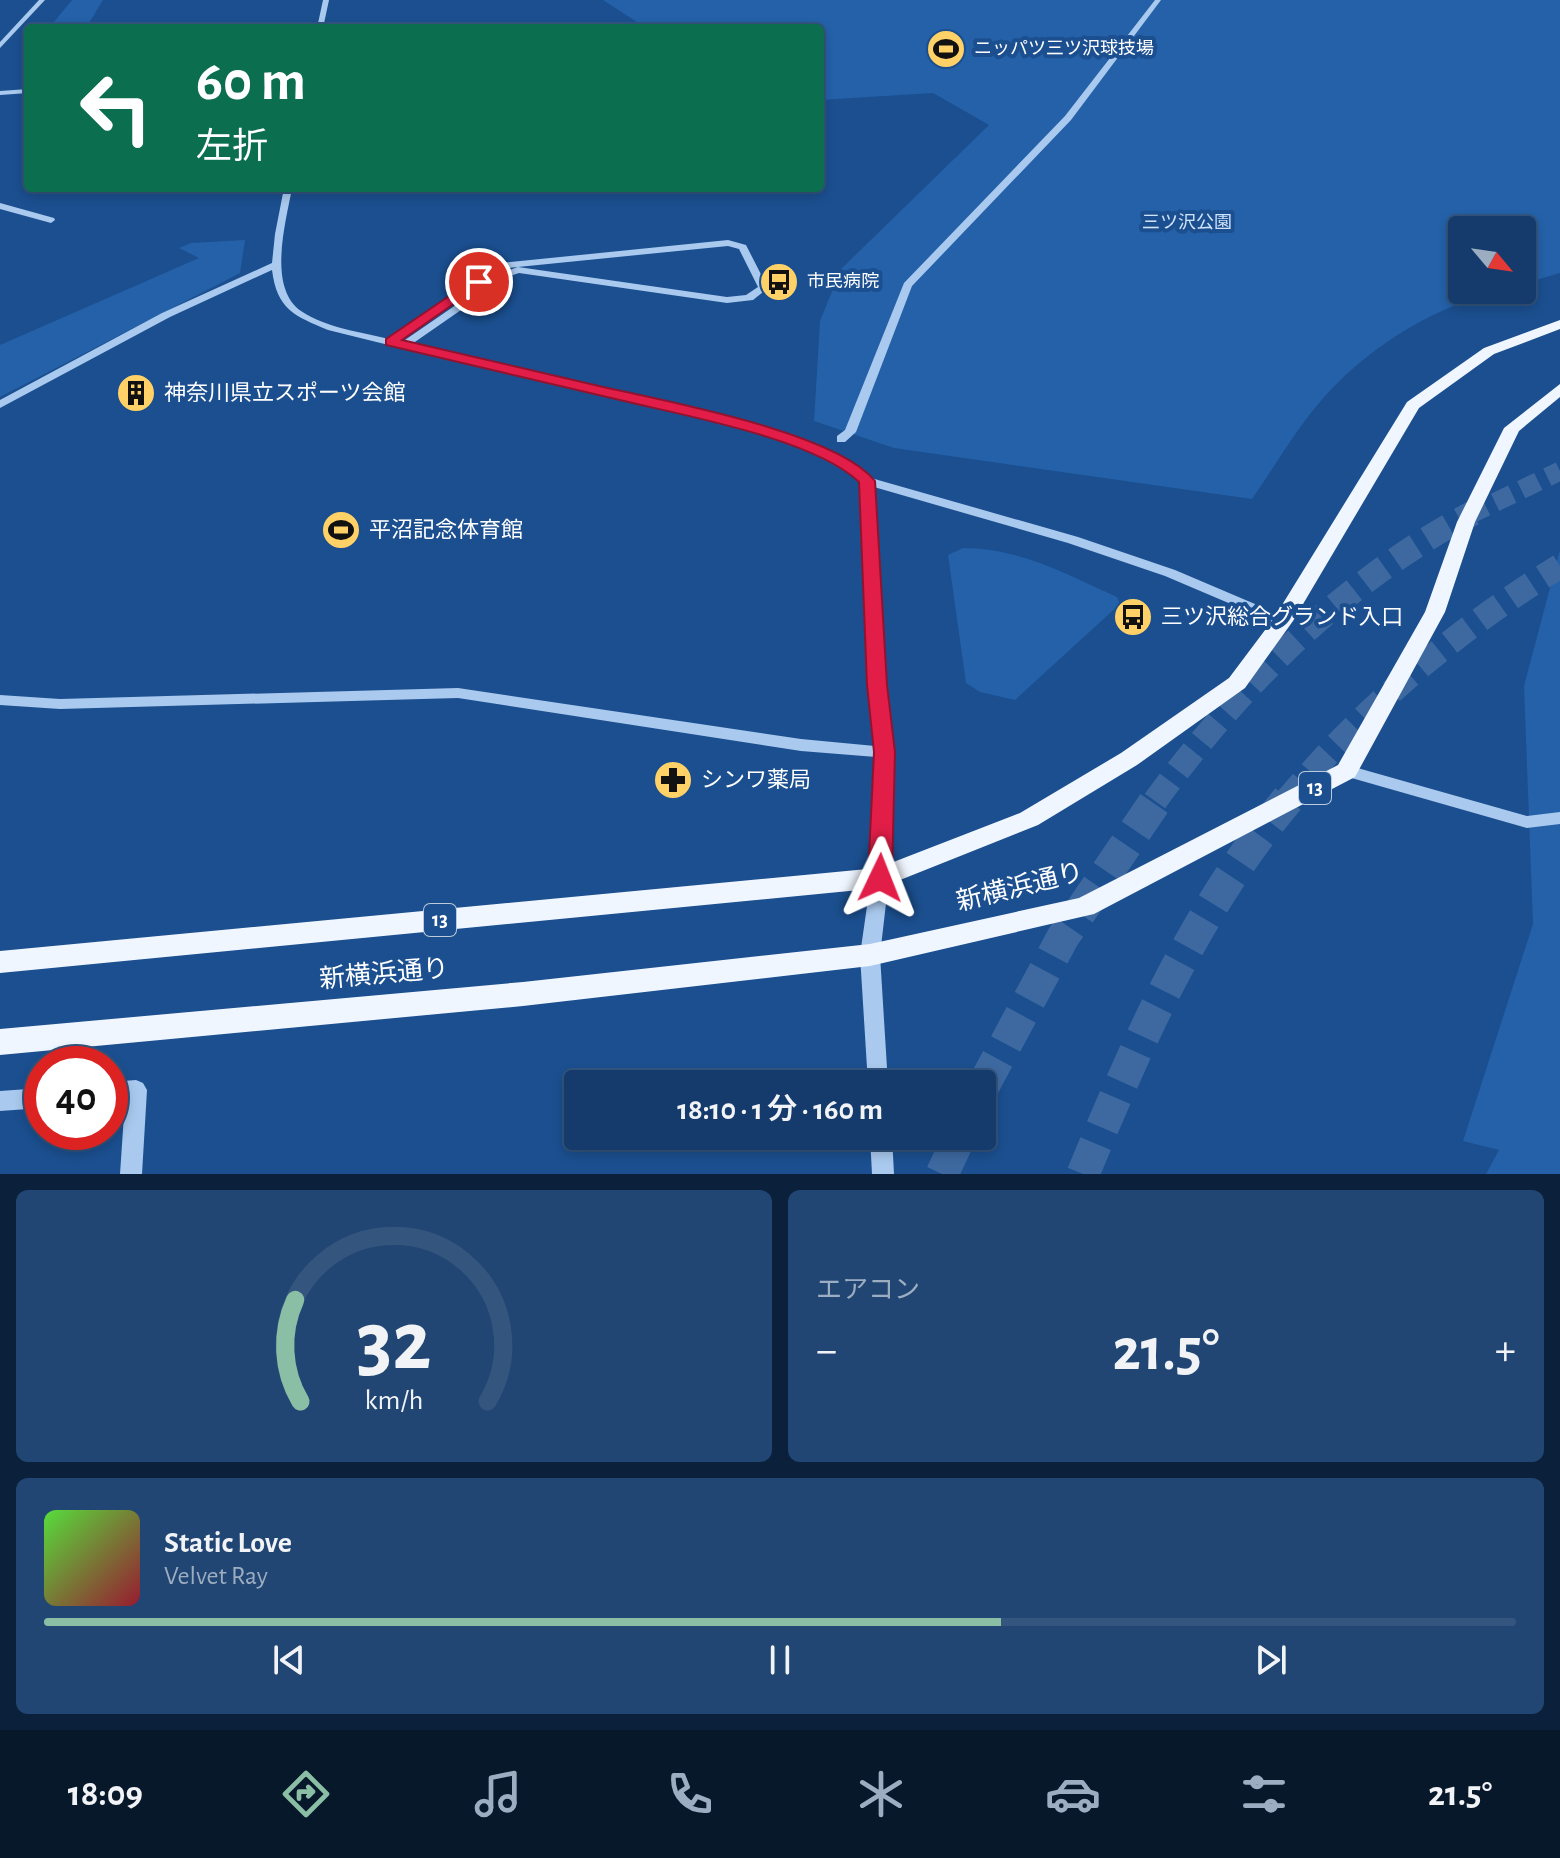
<!DOCTYPE html>
<html lang="ja">
<meta charset="utf-8">
<style>
:root{--surface:#143b6b;--page:#214673;--text:#f1f3f6;--muted:#9dadc1;--line:#33557e;--accent:#8abfa5}
body{margin:0;font-family:"Alegreya Sans","Noto Sans JP",sans-serif;background:var(--page);color:var(--text);height:100vh;display:flex;flex-direction:column;font-size:30px;white-space:nowrap}
*{box-sizing:border-box;margin:0}
p{font-size:26px;color:var(--muted)}
.icon{flex:none;width:44px;height:44px;fill:none;stroke:currentColor;stroke-width:2;stroke-linecap:round;stroke-linejoin:round}
.map{position:relative;height:1174px;overflow:hidden}
.details{display:flex;flex-direction:column;gap:16px;padding:16px;background:#0b203b;flex:1}
.details>*{flex:none}
.guide{position:absolute;left:24px;top:24px;width:800px;height:168px;border-radius:8px;box-shadow:0 4px 12px #0003,0 0 0 2px var(--line);background:#0b6e4f;color:#fff;overflow:hidden}
.needle{width:52px;rotate:119deg}
.fabs{position:absolute;left:1448px;top:216px;display:grid;gap:16px}
.fabs a{display:grid;place-items:center;width:88px;height:88px;border-radius:8px;background:var(--surface);box-shadow:0 4px 12px #0003,0 0 0 2px var(--line);font-size:40px}
.speed{position:absolute;left:24px;top:1046px;display:flex;gap:16px;font-size:40px;font-weight:700;text-align:center}
.speed>*{display:grid;place-content:center;width:104px;height:104px;border-radius:50%;background:var(--surface);box-shadow:0 4px 12px #0003,0 0 0 2px var(--line);line-height:1}
.speed .limit{border:12px solid #d22;background:#fff;color:#111}
.pin{position:absolute;display:grid;place-items:center;width:68px;height:68px;color:#fff;margin:-34px;border:4px solid #fff;border-radius:50%;box-shadow:0 2px 8px #0007}
.me{position:absolute;width:88px;margin:-44px;rotate:2deg;stroke-linejoin:round;filter:drop-shadow(0 0 6px #0008)}
.turn{display:flex;align-items:center;gap:28px;height:168px;padding:0 40px;font-size:36px}
.turn .icon{width:104px;height:104px;stroke-width:2.5}
.turn b{display:block;font-size:56px;line-height:68px}
.big{font-size:60px;font-weight:600;line-height:1.1}
.details .tile{flex:1;display:flex;flex-direction:column;justify-content:center;gap:12px;min-width:0;padding:0 28px;border-radius:12px;background:var(--page)}
.details .dial{align-items:center;gap:0}
.dial svg{height:208px;overflow:visible;fill:none;stroke:var(--line);stroke-width:7;stroke-linecap:round;text-anchor:middle}
.dial text{fill:var(--text);stroke:none}
.song{display:flex;align-items:center;gap:24px}
.cover{width:96px;height:96px;border-radius:12px;background:linear-gradient(135deg,hsl(110 70% 55%),hsl(350 70% 35%))}
.played{height:8px;border-radius:4px;background:linear-gradient(90deg,var(--accent) 65%,var(--line) 65%)}
.keys{display:flex;justify-content:space-around;direction:ltr}
.heat{display:flex;justify-content:space-between;align-items:center;font-size:44px;direction:ltr}
.details .tiles{flex:1;display:grid;gap:16px;grid-template-columns:1fr 1fr}
.tile:last-child{grid-column:span 2}
.trip{position:absolute;left:564px;top:1070px;width:432px;height:80px;border-radius:8px;background:var(--surface);box-shadow:0 4px 12px #0003,0 0 0 2px var(--line);font-weight:600;line-height:80px;text-align:center}
.tab-bar{display:flex;height:128px;justify-content:space-around;align-items:center;background:#08182b;color:var(--muted)}
.tab-bar .icon{width:56px;height:56px}
.tab-bar .selected{color:var(--accent)}
.tab-bar b{font-size:36px;color:var(--text)}
.map>svg:first-child{display:block}
.green{fill:#2461a8}
.lines{fill:none;stroke-linecap:round;stroke-linejoin:round}
.highway-tunnel-far2{stroke:#3d69a0;stroke-width:19;stroke-dasharray:19 10;stroke-linecap:butt}
.highway-tunnel-far1{stroke:#3d69a0;stroke-width:25;stroke-dasharray:25 13;stroke-linecap:butt}
.highway-tunnel{stroke:#3d69a0;stroke-width:33;stroke-dasharray:33 17;stroke-linecap:butt}
.minor{fill:#a9c9ee;fill-rule:evenodd}
.major{fill:#f0f6ff;fill-rule:evenodd}
.route{fill:#e11d48;stroke:#92132f;stroke-width:2}
.labels{text-anchor:middle;dominant-baseline:central;stroke-width:8;stroke-linejoin:round;paint-order:stroke}
.far-poi-label{font-size:18px;fill:#fff;stroke:#1b4f8f;text-anchor:start}
.far-park-label{font-size:18px;fill:#cfe3fa;stroke:#1b4f8f}
.shield{fill:#1b4f8f;stroke:#bbcadd;stroke-width:2}
.shield-label{font-size:20px;font-weight:bold;fill:#fff}
.poi-label{font-size:22px;fill:#fff;stroke:#1b4f8f;text-anchor:start}
.near-street-label{font-size:26px;fill:#fff;stroke:#1b4f8f}
</style>
<div class="map">
<svg width="1560" height="1174" viewBox="0 0 1560 1174">
<rect width="100%" height="100%" fill="#1b4f8f"/>
<g class="green">
<polygon points="72,0 103,0 86,28 49,28"/>
<path d="M 603,0 L 1560,0 L 1560,273 L 1522,284 L 1522,230 L 1462,230 L 1462,290 L 1499,290 C 1428,310 1362,350 1315,408 C 1292,436 1273,469 1252,499 L 894,448 L 814,421 L 820,321 L 841,269 L 989,125 L 933,93 L 820,100 L 820,28 L 646,28 Z"/>
<polygon points="245,240 240,273 0,397 0,345 199,258 179,248 191,243"/>
<path d="M 963,548 C 1019,548 1067,574 1117,597 L 1120,604 L 1015,700 L 980,692 L 966,683 L 948,555 Z"/>
<polygon points="1560,550 1560,1174 1486,1174 1499,1150 1463,1141 1533,924 1524,686"/>
</g>
<g class="lines">
<polyline class="highway-tunnel-far2" points="1469,515 1560,471"/>
<g class="highway-tunnel-far1">
<path d="M 1155,801 C 1238,687 1348,577 1473,513"/>
<path d="M 1286,801 C 1366,706 1455,631 1560,566"/>
</g>
<g class="highway-tunnel">
<polyline points="982,1088 1063,937 1157,799"/>
<polyline points="942,1174 960,1136"/>
<path d="M 1083,1174 C 1137,1043 1196,908 1288,799"/>
</g>
<g class="minor">
<polygon points="39,0 45,0 0,48 0,42"/>
<polygon points="323,0 329,0 323,28 317,28"/>
<polygon points="1155,0 1161,0 1071,120 912,286 856,432 845,442 837,442 837,436 845,430 904,283 1065,116"/>
<polygon points="28,89 28,93 0,95 0,91"/>
<path d="M 284,188 L 292,188 C 286,222 267,287 301,311 C 326,328 361,332 389,339 L 501,263 L 728,240 L 746,245 L 768,288 L 753,300 L 727,303 L 519,273 L 510,276 L 412,344 C 484,361 555,377 626,394 C 710,413 800,426 871,478 L 1078,537 L 1175,570 L 1288,618 L 1290,621 L 1288,624 L 1278,624 L 1165,576 L 1068,543 L 874,487 L 885,685 L 892,752 L 889,878 L 880,955 L 888,1084 L 868,1084 L 860,955 L 871,878 L 876,757 L 801,751 L 458,698 L 60,709 L 0,705 L 0,695 L 60,699 L 458,688 L 801,739 L 875,746 L 869,685 L 861,482 C 787,428 690,415 602,395 C 511,374 419,353 328,330 C 295,316 277,310 272,270 L 170,317 L 0,408 L 0,400 L 162,313 L 272,263 L 275,234 ZM 728,246 L 739,249 L 758,287 L 746,295 L 727,297 L 518,267 L 504,272 L 402,342 L 399,341 L 507,268 Z"/>
<polygon points="0,203 54,218 55,220 51,223 0,209"/>
<polygon points="1347,765 1527,816 1560,812 1560,824 1527,828 1341,775 1339,771 1341,767"/>
<polygon points="136,1080 143,1083 147,1090 142,1174 120,1174 125,1100 110,1102 110,1082"/>
<polygon points="42,1088 42,1108 0,1111 0,1091"/>
<polygon points="870,1136 892,1136 894,1174 872,1174"/>
</g>
<g class="major">
<polygon points="1560,320 1560,329 1494,354 1419,408 1293,621 1245,688 1137,765 1038,825 880,888 0,973 0,951 878,868 1020,813 1121,753 1229,678 1274,618 1407,402 1484,348"/>
<polygon points="1560,384 1560,397 1519,431 1475,522 1445,612 1355,777 1094,914 870,966 523,1006 0,1055 0,1029 523,982 870,944 1079,898 1338,765 1425,612 1457,522 1504,428"/>
</g>
</g>
<path class="route" d="M 474,279 L 485,282 L 402,340 C 468,356 534,371 599,386 C 664,401 836,432 875,481 L 887,685 L 895,752 L 892,878 L 889,885 L 880,888 L 872,885 L 868,878 L 874,752 L 867,685 L 859,482 C 814,439 686,416 624,401 C 545,382 465,364 386,345 L 386,339 Z"/>
<defs>
<g id="stadium-disc" transform="scale(2)"><circle r="9.5" fill="#ffd166" stroke="#1b4f8f"/><path d="M0-5a6.5 5 0 1 0 0 10a6.5 5 0 1 0 0-10ZM-3.5-1.8h7v3.6h-7Z" fill="#111"/></g>
<g id="bus-disc" transform="scale(2)"><circle r="9.5" fill="#ffd166" stroke="#1b4f8f"/><path d="M-5-6H5V4H4V6H2V4H-2V6H-4V4H-5ZM-3.5-4V0h7V-4ZM-3.5 1.2v1.5H-2V1.2ZM2 1.2v1.5H3.5V1.2Z" fill="#111"/></g>
<g id="building-disc" transform="scale(2)"><circle r="9.5" fill="#ffd166" stroke="#1b4f8f"/><path d="M-4-6H4V6H1V3H-1V6H-4ZM-2.5-4.3h1.7v1.8h-1.7ZM.8-4.3h1.7v1.8H.8ZM-2.5-1h1.7V.8h-1.7ZM.8-1h1.7V.8H.8Z" fill="#111"/></g>
<g id="pharmacy-disc" transform="scale(2)"><circle r="9.5" fill="#ffd166" stroke="#1b4f8f"/><path d="M-2-6h4v4h4v4h-4v4h-4v-4h-4v-4h4Z" fill="#111"/></g>
</defs>
<g fill-rule="evenodd">
<use href="#stadium-disc" x="946" y="49"/>
<use href="#bus-disc" x="779" y="282"/>
<use href="#building-disc" x="136" y="393"/>
<use href="#stadium-disc" x="341" y="530"/>
<use href="#bus-disc" x="1133" y="617"/>
<use href="#pharmacy-disc" x="673" y="780"/>
</g>
<g class="labels">
<g class="far-poi-label">
<text x="974" y="49">ニッパツ三ツ沢球技場</text>
<text x="807" y="282">市民病院</text>
</g>
<g class="far-park-label">
<text x="1187" y="223">三ツ沢公園</text>
</g>
<g class="shield">
<rect x="1299" y="772" width="32" height="32" rx="6"/>
<rect x="424" y="904" width="32" height="32" rx="6"/>
</g>
<g class="shield-label">
<text x="1315" y="788">13</text>
<text x="440" y="920">13</text>
</g>
<g class="poi-label">
<text x="164" y="393">神奈川県立スポーツ会館</text>
<text x="369" y="530">平沼記念体育館</text>
<text x="1161" y="617">三ツ沢総合グランド入口</text>
<text x="701" y="780">シンワ薬局</text>
</g>
<g class="near-street-label">
<text transform="translate(1020 887) rotate(-14)">新横浜通り</text>
<text transform="translate(384 974) rotate(-5)">新横浜通り</text>
</g>
</g>
</svg>
<div class="fabs">
<a><svg class="needle" viewBox="-14 -14 28 28"><path d="M0-13l5 13h-10z" fill="#e53935"/><path d="M0 13l5-13h-10z" fill="#9dadc1"/></svg></a>
</div>
<div class="speed"><div class="limit">40</div></div>
<div class="pin" style="left:479px;top:282px;background:#d93025"><svg class="icon" aria-label="arrive" viewBox="0 0 24 24"><path d="M6 21V4h12l-3 4 3 4H6"/></svg></div>
<svg class="me" style="left:880px;top:878px" viewBox="-20 -20 40 40"><path d="M0-17L14 15 0 8-14 15z" fill="#e11d48" stroke="#fff" stroke-width="4"/></svg>
<div class="trip">18:10 · 1 分 · 160 m</div>
<div class="guide">
<div class="turn"><svg class="icon" aria-label="left" viewBox="0 0 24 24"><path d="M17 20v-9H6M10 6l-5 5 5 5"/></svg><div><b>60 m</b>左折</div></div>
</div>
</div>
<section class="details">
<div class="tiles">
<div class="tile dial"><svg viewBox="0 0 100 80">
<path d="M14 69A42 42 0 1 1 86 69"/>
<path d="M14 69A42 42 0 0 1 12 30" stroke="#8abfa5"/>
<text x="50" y="56" font-size="32" font-weight="700">32</text>
<text x="50" y="72" font-size="11">km/h</text>
</svg></div>
<div class="tile"><p>エアコン</p>
<div class="heat"><a>−</a><b class="big">21.5°</b><a>+</a></div>
</div>
<div class="tile">
<div class="song"><i class="cover"></i><div><b>Static Love</b><p>Velvet Ray</p></div></div>
<div class="played"></div>
<div class="keys"><svg class="icon" aria-label="previous" viewBox="0 0 24 24"><path d="M18 5L8 12l10 7zM5 5v14"/></svg><svg class="icon" aria-label="pause" viewBox="0 0 24 24"><path d="M8 5v14M16 5v14"/></svg><svg class="icon" aria-label="next" viewBox="0 0 24 24"><path d="M6 5l10 7-10 7zM19 5v14"/></svg></div>
</div>
</div>
</section>
<nav class="tab-bar">
<b>18:09</b>
<svg class="icon selected" aria-label="directions" viewBox="0 0 24 24"><path d="M12 3l9 9-9 9-9-9zM9 14v-3h6M13 9l2 2-2 2"/></svg>
<svg class="icon" aria-label="music" viewBox="0 0 24 24"><path d="M9 18V5l10-2v13"/><circle cx="6" cy="18" r="3"/><circle cx="16" cy="16" r="3"/></svg>
<svg class="icon" aria-label="phone" viewBox="0 0 24 24"><path d="M5 4h4l2 5-3 2q2 4 5 5l2-3 5 2v4C11 20 4 13 5 4z"/></svg>
<svg class="icon" aria-label="climate" viewBox="0 0 24 24"><path d="M12 3v18M4 7l16 10M4 17L20 7"/></svg>
<svg class="icon" aria-label="car" viewBox="0 0 24 24"><path d="M5 17H2v-5l4-1 3-4h7l3 4 3 1v5h-3M9 17h6M6 11h13"/><circle cx="7" cy="17" r="2"/><circle cx="17" cy="17" r="2"/></svg>
<svg class="icon" aria-label="filters" viewBox="0 0 24 24"><path d="M4 7h16M4 17h16"/><circle cx="9" cy="7" r="2"/><circle cx="15" cy="17" r="2"/></svg>
<b>21.5°</b>
</nav>
